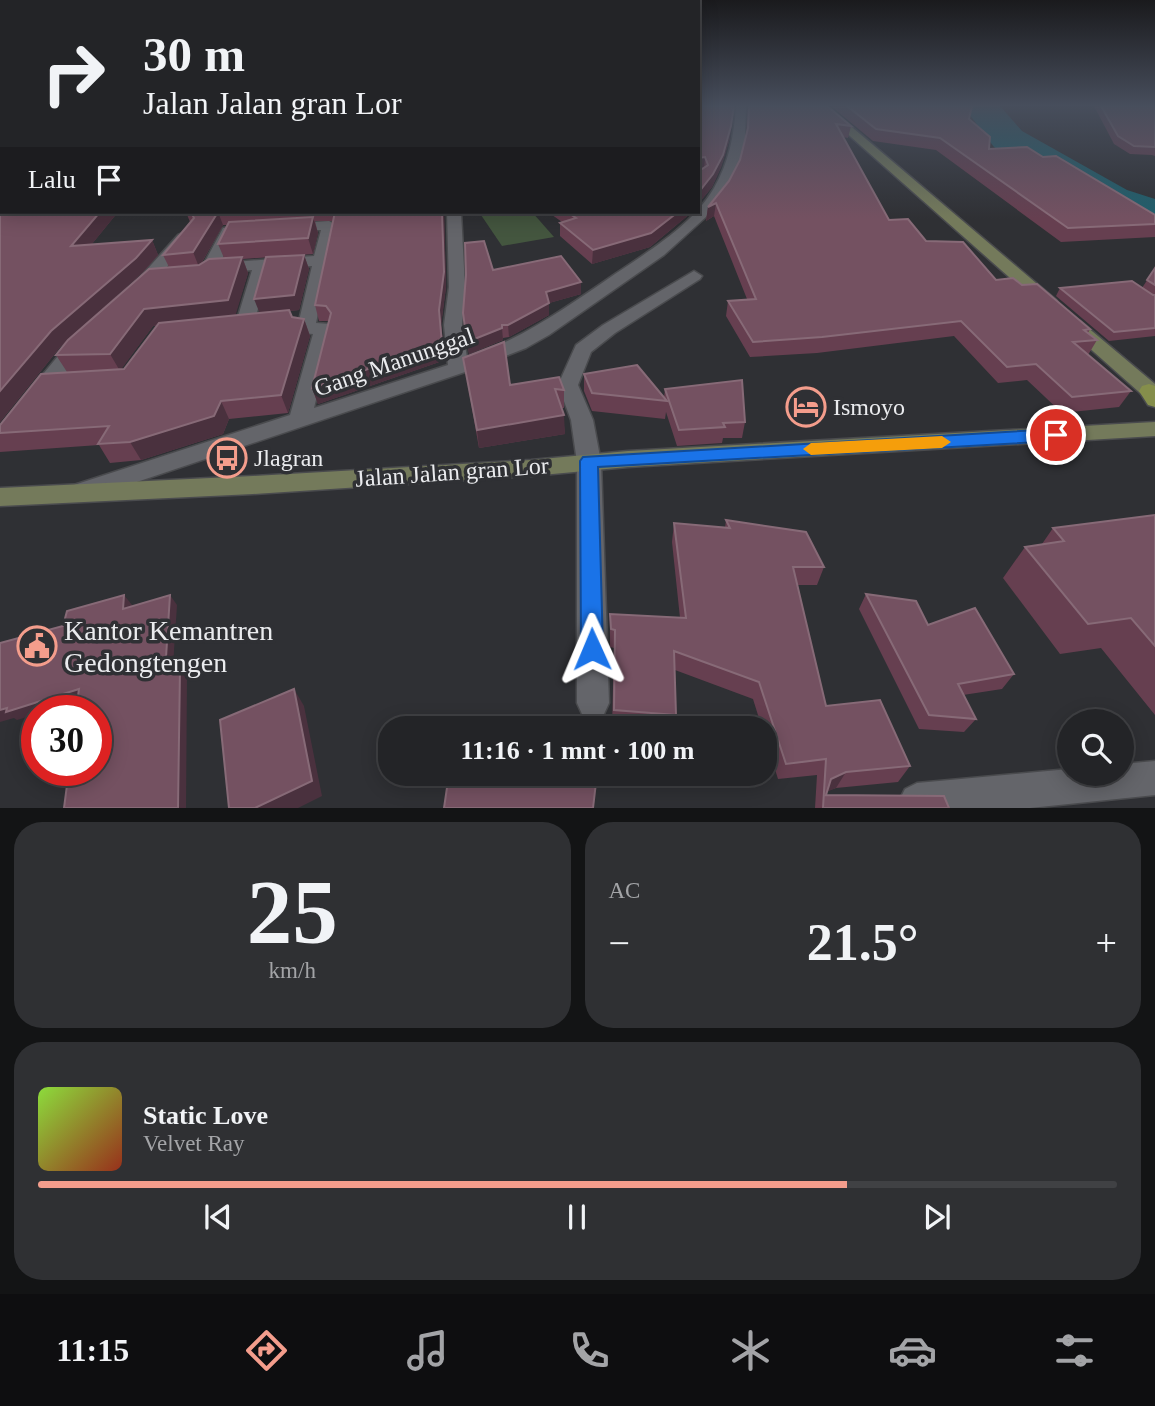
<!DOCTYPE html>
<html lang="id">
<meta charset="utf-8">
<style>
:root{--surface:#232427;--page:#2f3033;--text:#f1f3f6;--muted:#a3a4a7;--line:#404144;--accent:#f49d8c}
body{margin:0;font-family:"Times New Roman",serif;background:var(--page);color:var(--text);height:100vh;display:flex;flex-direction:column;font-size:26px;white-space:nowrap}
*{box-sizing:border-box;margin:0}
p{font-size:23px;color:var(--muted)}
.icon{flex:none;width:38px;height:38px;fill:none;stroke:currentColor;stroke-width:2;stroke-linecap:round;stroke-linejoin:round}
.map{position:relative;height:808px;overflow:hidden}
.details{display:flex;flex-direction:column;gap:14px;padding:14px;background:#131415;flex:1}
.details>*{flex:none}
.guide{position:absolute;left:0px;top:0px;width:700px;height:214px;box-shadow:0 4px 18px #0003,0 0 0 2px var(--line);background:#232427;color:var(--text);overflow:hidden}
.fabs{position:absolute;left:1057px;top:709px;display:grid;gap:14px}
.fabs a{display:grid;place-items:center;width:77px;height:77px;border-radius:50%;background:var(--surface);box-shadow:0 4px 18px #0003,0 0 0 2px var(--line);font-size:35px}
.speed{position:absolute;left:21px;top:695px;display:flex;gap:14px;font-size:35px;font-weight:700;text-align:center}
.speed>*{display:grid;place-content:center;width:91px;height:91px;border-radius:50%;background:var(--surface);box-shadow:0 4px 18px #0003,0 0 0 2px var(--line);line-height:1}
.speed .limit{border:10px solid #d22;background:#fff;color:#111}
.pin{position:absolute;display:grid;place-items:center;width:60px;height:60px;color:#fff;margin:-30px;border:4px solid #fff;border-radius:50%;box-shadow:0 2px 7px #0007}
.me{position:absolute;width:77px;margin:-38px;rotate:359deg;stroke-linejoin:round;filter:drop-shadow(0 0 5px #0008)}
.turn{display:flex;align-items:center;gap:24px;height:147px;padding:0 28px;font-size:32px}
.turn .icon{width:91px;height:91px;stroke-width:2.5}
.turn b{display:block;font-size:49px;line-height:60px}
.then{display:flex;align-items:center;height:66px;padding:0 28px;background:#0003;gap:14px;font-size:26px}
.big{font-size:52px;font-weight:700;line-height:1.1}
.details .card{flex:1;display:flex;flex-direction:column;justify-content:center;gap:10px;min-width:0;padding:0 24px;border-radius:28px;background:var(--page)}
.details .dial{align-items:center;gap:0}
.dial b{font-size:91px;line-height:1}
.song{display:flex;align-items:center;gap:21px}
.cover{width:84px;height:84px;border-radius:10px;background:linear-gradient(135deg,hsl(90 70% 55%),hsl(10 70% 35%))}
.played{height:7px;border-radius:4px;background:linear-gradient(90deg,var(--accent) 75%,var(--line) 75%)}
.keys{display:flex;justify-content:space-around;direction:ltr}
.heat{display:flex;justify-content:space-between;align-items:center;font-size:38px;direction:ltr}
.details .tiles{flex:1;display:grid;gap:14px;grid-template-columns:1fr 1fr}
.card:last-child{grid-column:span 2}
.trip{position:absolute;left:378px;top:716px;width:399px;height:70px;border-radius:28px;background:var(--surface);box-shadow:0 4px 18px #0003,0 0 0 2px var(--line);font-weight:700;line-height:70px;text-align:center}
.dock{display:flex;height:112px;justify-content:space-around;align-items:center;background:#0e0e10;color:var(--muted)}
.dock .icon{width:49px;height:49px}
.dock .current{color:var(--accent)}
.dock b{font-size:32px;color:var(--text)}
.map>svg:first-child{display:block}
.green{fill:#44563f}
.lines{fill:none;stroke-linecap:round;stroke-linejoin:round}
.river{fill:#1f5e6b;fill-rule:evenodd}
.street-casing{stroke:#4a4b4e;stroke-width:3}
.secondary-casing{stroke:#4a4b4e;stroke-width:3}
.primary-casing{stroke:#4a4b4e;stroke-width:3}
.street{fill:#64656a;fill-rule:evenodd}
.secondary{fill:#747a5b;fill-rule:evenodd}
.primary{fill:#858e4b;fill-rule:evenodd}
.wall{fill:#663f50;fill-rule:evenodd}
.shaded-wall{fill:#4a313e}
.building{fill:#745161;stroke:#876a77;stroke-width:2}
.route{fill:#1a73e8;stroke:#114b97;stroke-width:2}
.slow{fill:#f59e0b}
.labels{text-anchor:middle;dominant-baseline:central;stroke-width:7;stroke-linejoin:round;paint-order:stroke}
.street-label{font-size:24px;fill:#eaebee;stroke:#2f3034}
.poi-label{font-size:24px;fill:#eaebee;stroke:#2f3034;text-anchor:start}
.near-poi-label{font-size:28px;fill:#eaebee;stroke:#2f3034;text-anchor:start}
</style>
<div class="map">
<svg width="1155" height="808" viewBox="0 0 1155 808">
<rect width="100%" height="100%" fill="#2f3034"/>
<polygon class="green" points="479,212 532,212 554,237 502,246"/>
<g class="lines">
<polygon class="river" points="963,106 1000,106 1022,131 1127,190 1155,199 1155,229 1093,210 994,147"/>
<g class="street-casing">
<g id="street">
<path d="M 736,106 L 746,106 L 745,139 L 738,167 L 725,191 L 707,216 L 664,255 L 549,335 L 526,348 L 465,372 L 92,497 L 83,500 L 74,497 L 71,491 L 74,485 L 290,415 L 313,334 L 300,333 L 297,329 L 312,266 L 269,269 L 254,323 L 245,328 L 239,327 L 236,323 L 252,270 L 209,274 L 201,269 L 223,228 L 236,226 L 243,230 L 234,235 L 220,263 L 314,256 L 321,230 L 284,230 L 282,227 L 284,224 L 329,221 L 336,225 L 316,323 L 330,324 L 333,328 L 314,408 L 448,365 L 444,325 L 449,287 L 447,212 L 461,212 L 465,287 L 462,325 L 467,358 C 522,339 567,307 615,274 C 651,250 693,224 714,188 C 729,162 734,136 736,106 Z"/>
<polygon points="183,233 191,238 146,292 134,292 132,288 134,284 178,235"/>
<polygon points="694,271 702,276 700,279 615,333 591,352 578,385 593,420 601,462 609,703 604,714 593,719 582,714 577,703 577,462 571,420 558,385 576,345 603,325"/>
<polygon points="80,336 89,342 87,346 8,447 0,449 0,426 73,338"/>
<polygon points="1155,761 1155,795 1030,808 902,808 899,801 905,789 917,783 1069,769 1069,774 1122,774 1122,764"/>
</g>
</g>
<g class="secondary-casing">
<g id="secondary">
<polygon points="816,106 827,106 1056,300 1059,304 1056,308 1044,308"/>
<polygon points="1074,320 1080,321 1155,384 1155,402 1148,400 1068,329 1065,325"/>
<polygon points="1155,422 1155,436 628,467 531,476 253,494 0,506 0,488 253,476 531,460 628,451"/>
</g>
</g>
<g class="primary-casing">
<polygon id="primary" points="1149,384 1155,386 1155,407 1148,405 1139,391 1142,386"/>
</g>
<use href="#street" class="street"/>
<use href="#secondary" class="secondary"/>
<use href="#primary" class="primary"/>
</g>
<g class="wall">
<polygon points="0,106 2,106 2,212 118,212 91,245 152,240 158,255 143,272 61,346 0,422"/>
<polygon points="698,106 730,138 721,167 712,187 698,204"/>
<polygon points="748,106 827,106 851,126 848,138 843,137 889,220 996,280 1022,285 1090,329 1088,333 1097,340 1088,355 1131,391 1119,407 1062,413 1027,380 998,383 954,336 817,353 750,357 726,316 728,301 747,299 714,216 706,221 708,207 729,181 740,160 746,135"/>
<polygon points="831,106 972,106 969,119 989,149 1043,157 1155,215 1155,237 1061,242 936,150 873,141"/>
<polygon points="1094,106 1155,106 1155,156 1152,155 1130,154 1114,144"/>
<path d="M 186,212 L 444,212 L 446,287 L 441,325 L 445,360 L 318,404 L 312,388 L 329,321 L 319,321 L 315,305 L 333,221 L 315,221 L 318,233 L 313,254 L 243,259 L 248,273 L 235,315 L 259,313 L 304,255 L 309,269 L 299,310 L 289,311 L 292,317 L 304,319 L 310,336 L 288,413 L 229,419 L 223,434 L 141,460 L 110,463 L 99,445 L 0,452 L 0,425 L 67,372 L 56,355 L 169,267 L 163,255 L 190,222 ZM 223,225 L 227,225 L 218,244 L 224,258 L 201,264 ZM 153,326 L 157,326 L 124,369 L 121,369 Z"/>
<polygon points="548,212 692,212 650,247 592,264 560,236 560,223 562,222"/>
<polygon points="1155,268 1155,336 1109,341 1056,296 1060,288 1142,288"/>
<polygon points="493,270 581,282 581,294 549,303 549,315 509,337 503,338 503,340 469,354 463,313"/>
<polygon points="463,358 510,385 564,390 564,408 562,408 565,434 479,448"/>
<polygon points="584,374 664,398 665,389 745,422 742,438 723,438 722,443 677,446 666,412 665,419 592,411 584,391"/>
<polygon points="1155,515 1155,715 1101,648 1060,654 1003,578 1025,547 1042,544 1053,528"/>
<polygon points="726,520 824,567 817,585 797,585 826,706 910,766 898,782 836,788 827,791 826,795 949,808 815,808 817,775 778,779 765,737 765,728 762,728 753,699 675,670 676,715 674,728 612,727 614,648 610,647 610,614 680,618 672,542 674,523 725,528"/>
<polygon points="866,594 928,625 1014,674 1002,689 963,695 976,719 964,732 919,729 859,609"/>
</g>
<g class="shaded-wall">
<polygon points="731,126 730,138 721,167 712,187 698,204 698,193"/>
<polygon points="705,157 704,169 698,170 698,158"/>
<polygon points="716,203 714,216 706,221 708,207"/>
<polygon points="100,212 118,212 79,260 71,246"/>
<polygon points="218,212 223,225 199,267 193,252"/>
<polygon points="442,212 444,212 446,287 441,325 445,360 318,404 312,388 439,310"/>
<polygon points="678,212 692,212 650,247 592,264 593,250"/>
<polygon points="313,217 318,233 313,254 308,238"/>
<polygon points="152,240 158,255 143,272 61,346 0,422 0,391 51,331"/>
<polygon points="304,255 309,269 299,310 260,314 254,299"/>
<polygon points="242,257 248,273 235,317 153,326 120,371 110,354 144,309"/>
<polygon points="581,282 581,294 549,303 549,315 509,337 508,325 546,292"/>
<polygon points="304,319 310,336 288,413 281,395"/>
<polygon points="502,328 503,340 469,354 467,342"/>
<polygon points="221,401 229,419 223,434 141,460 130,442"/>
<polygon points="564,415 565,434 479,448 477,430"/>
<polygon points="124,595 132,605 130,619 123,609"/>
<polygon points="170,595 177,605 172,682 165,673"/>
<polygon points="180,668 187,677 186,808 178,808"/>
<polygon points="79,689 88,698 48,710 37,710 37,714 17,720 14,718 0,722 0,710"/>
<polygon points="294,689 304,706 322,796 298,808 255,808"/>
<polygon points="846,772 836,788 824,793 831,779"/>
</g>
<g class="building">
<rect x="0" y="106" width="2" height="90"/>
<polygon points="698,106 734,106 731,126 723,155 713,174 698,193 698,166 699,171 708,165 705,157 698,158"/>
<polygon points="749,106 827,106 851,126 836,124 889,220 908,219 926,241 963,242 996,280 1013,278 1022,285 1037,284 1090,329 1084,330 1097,340 1073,342 1131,391 1072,397 1036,364 1007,367 961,321 822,337 753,342 728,301 756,299 716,203 708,207 729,181 740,160 748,128"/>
<polygon points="847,106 972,106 969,119 990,137 989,149 1027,147 1043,157 1056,156 1155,215 1155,224 1068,228 940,138 876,129"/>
<polygon points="1101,106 1155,106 1155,147 1134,146 1118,136"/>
<polygon points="0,208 2,208 2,212 100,212 71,246 152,240 136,258 51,331 0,391"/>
<polygon points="191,212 218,212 193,252 163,255 194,218"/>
<polygon points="335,212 442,212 444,272 439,310 442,344 312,388 331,313 326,306 315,305"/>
<polygon points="567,212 678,212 651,233 593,250 560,223 576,218"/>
<polygon points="313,217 308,238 218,244 229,222"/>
<polygon points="484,241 493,270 561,256 581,282 546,292 549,303 508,325 502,325 502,328 467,342 463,313 466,275 465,243"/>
<polygon points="304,255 294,295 254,299 266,257"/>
<polygon points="242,257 228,300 144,309 110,354 56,355 68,340 149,269 199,265 209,259"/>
<polygon points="1155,268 1155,285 1147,280"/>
<polygon points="1132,281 1153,295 1155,295 1155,328 1114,332 1060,288"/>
<polygon points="289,310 292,317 304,319 281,395 221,401 214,416 130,442 98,444 109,426 0,433 0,425 41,374 124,369 159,323"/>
<polygon points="504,342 510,385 559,377 564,390 555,389 564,415 477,430 463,358"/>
<polygon points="637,365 667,401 592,393 584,374"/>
<polygon points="742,380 745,422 723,423 725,427 679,430 665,389"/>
<polygon points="1155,515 1155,646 1131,618 1088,624 1025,547 1064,541 1053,528"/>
<polygon points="726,520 806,532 824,567 793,567 826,706 880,700 910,766 846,772 831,779 826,795 944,796 949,808 823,808 826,759 786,764 759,682 674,651 676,715 614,710 615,630 611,629 610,614 686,618 674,523 730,528"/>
<polygon points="866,594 916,601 928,625 975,608 1014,674 958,684 976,719 929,715"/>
<polygon points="124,595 123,609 170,595 165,673 180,668 178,808 64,808 69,770 96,770 96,710 76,710 79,689 6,712 7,708 0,710 0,643 63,626 67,611"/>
<polygon points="294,689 312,781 255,808 229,808 220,720"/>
<polygon points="514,723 551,728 513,728"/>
<polygon points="449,774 597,774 593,808 444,808"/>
</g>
<linearGradient id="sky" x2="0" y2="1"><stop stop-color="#1a1a1d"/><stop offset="0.48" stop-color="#474e5c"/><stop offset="1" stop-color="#474e5c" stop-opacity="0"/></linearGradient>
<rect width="1155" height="219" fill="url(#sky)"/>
<polygon class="route" points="1056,429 1064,435 1056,441 598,467 603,649 600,657 592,660 584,657 581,649 580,461 583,457"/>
<polygon class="slow" points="942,436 951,442 942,448 811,455 803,449 811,443"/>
<defs>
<g id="hotel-ring" transform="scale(2.0125)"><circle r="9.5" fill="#2f3034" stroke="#f49d8c" stroke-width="1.5"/><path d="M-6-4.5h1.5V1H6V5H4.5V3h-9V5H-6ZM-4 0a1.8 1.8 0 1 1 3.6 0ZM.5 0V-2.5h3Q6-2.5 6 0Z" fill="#f49d8c"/></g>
<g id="bus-ring" transform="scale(2.0125)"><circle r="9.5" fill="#2f3034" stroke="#f49d8c" stroke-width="1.5"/><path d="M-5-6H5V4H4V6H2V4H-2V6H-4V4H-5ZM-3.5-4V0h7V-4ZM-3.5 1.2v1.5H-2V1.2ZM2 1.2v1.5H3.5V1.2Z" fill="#f49d8c"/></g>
<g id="civic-ring" transform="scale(2.0125)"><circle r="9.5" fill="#2f3034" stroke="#f49d8c" stroke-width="1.5"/><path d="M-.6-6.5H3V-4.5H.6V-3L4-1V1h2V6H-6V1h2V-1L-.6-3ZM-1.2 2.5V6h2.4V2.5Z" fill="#f49d8c"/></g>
</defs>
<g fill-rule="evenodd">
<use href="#hotel-ring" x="806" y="407"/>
<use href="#bus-ring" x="227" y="458"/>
<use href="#civic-ring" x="37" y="646"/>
</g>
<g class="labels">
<g class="street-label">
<text transform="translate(394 362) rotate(-19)">Gang Manunggal</text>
<text transform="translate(452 472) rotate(-4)">Jalan Jalan gran Lor</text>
</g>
<g class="poi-label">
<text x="833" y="407">Ismoyo</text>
<text x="254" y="458">Jlagran</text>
</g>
<g class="near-poi-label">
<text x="64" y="630">Kantor Kemantren<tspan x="64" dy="32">Gedongtengen</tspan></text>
</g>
</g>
</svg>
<div class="fabs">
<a><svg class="icon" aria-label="search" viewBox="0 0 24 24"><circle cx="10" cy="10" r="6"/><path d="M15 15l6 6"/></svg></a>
</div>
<div class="speed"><div class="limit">30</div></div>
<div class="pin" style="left:1056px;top:435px;background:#d93025"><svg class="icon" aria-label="arrive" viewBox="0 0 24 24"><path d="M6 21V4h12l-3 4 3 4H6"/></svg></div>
<svg class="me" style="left:592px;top:649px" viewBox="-20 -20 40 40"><path d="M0-17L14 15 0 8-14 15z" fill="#1a73e8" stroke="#fff" stroke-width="4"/></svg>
<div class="trip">11:16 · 1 mnt · 100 m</div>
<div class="guide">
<div class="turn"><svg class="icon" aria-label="right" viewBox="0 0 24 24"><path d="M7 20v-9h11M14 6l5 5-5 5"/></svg><div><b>30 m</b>Jalan Jalan gran Lor</div></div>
<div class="then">Lalu<svg class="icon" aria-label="arrive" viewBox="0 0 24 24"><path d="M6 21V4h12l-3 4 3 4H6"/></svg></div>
</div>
</div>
<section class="details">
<div class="tiles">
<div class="card dial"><b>25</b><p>km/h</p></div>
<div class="card"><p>AC</p>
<div class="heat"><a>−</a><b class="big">21.5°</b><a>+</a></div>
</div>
<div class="card">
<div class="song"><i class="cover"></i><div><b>Static Love</b><p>Velvet Ray</p></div></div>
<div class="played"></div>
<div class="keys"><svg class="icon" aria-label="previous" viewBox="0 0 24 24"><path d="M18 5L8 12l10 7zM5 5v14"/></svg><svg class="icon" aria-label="pause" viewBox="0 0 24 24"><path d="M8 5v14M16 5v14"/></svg><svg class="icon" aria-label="next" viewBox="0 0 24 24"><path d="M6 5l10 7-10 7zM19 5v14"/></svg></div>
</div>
</div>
</section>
<nav class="dock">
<b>11:15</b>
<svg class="icon current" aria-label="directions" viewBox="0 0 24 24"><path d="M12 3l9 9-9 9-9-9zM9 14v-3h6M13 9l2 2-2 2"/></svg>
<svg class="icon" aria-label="music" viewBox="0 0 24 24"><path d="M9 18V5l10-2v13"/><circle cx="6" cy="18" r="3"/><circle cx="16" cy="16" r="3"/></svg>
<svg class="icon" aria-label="phone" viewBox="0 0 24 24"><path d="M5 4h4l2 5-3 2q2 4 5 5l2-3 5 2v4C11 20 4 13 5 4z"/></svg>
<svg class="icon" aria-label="climate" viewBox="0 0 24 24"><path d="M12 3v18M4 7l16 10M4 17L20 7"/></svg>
<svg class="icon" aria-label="car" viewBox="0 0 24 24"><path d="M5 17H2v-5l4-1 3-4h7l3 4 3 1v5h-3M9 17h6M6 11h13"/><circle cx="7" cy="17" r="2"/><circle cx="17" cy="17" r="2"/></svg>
<svg class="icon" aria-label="filters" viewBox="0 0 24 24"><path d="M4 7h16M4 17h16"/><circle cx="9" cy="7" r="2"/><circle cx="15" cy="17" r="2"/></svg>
</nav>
